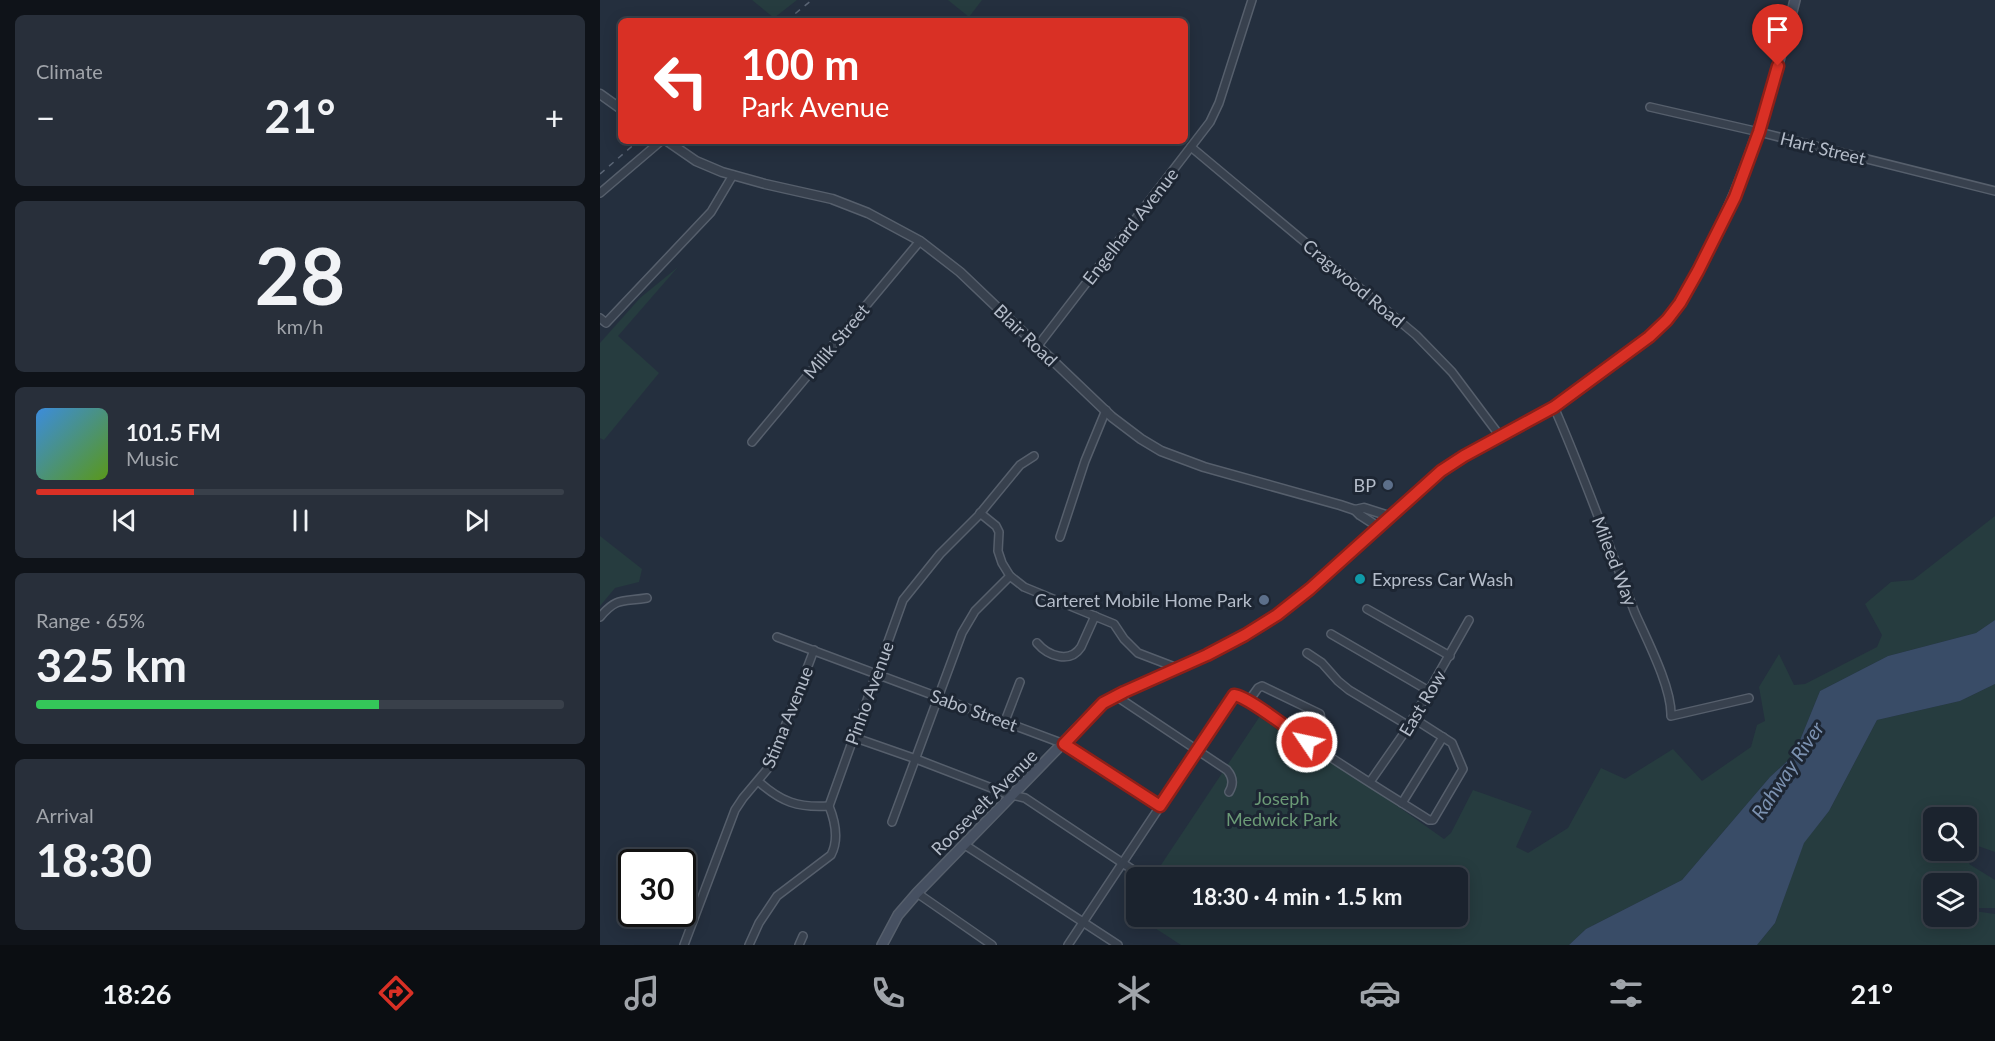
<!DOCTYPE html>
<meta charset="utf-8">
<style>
:root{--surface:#1b232e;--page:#282f3a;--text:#f1f3f6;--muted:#a0a4aa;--line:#39404a;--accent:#d93025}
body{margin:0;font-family:Lato,sans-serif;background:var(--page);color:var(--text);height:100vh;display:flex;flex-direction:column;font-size:22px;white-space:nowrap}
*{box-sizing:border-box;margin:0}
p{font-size:20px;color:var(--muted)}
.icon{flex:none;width:33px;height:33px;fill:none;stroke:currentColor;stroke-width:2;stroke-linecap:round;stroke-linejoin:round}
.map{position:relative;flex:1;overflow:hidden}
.sheet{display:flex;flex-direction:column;gap:15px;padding:15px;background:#0f1319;width:600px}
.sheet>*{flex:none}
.banner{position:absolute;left:18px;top:18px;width:570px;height:126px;border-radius:9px;box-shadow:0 3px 15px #0003,0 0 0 2px var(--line);background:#d93025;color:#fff;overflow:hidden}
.buttons{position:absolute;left:1323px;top:807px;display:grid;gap:12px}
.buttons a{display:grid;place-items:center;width:54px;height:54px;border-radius:9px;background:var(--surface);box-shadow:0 3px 15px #0003,0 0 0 2px var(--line);font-size:30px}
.speed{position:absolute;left:18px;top:849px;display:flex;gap:12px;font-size:30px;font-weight:700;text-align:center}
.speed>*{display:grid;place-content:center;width:78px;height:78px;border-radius:50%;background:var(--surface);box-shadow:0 3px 15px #0003,0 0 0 2px var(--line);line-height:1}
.speed .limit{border:3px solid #111;border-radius:9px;background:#fff;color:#111}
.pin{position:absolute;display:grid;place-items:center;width:51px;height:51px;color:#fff;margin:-62px -26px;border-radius:50% 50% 50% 0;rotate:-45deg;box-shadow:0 0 6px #0007}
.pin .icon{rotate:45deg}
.me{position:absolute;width:66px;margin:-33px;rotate:304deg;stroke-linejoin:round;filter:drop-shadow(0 0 4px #0008)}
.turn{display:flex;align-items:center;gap:21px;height:126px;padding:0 24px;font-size:27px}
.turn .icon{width:78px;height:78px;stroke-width:2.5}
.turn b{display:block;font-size:42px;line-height:51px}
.big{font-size:45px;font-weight:700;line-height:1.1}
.sheet .widget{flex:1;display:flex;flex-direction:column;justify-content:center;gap:9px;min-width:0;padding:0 21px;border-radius:9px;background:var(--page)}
.sheet .dial{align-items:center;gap:0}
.dial b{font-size:78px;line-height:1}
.song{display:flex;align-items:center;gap:18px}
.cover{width:72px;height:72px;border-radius:9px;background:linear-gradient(135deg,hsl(210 70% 55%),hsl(90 70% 35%))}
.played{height:6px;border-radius:3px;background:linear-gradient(90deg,var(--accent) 30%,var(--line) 30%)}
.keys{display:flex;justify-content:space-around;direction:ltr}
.heat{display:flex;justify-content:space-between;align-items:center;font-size:33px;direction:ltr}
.charge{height:9px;border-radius:4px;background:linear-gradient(90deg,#34c759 65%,var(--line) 0)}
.trip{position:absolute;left:526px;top:867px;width:342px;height:60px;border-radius:9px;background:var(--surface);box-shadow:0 3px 15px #0003,0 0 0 2px var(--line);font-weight:700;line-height:60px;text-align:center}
.tab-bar{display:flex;height:96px;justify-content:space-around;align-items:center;background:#0b0e12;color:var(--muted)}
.tab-bar .icon{width:42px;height:42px}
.tab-bar .active{color:var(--accent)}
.tab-bar b{font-size:27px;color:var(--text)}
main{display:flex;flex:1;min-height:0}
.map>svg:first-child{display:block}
.green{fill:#263c3f;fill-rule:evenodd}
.water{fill:#394c67}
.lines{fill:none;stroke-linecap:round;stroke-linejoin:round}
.minor-casing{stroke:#565f6c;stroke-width:10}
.tertiary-casing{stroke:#565f6c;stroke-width:11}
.secondary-casing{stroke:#565f6c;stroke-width:12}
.minor{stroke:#38414e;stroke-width:7}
.tertiary{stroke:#38414e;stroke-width:8}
.secondary{stroke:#465061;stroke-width:9}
.rail{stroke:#5a6575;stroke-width:1.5;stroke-dasharray:6 6;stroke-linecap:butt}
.route-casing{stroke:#8d1f18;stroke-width:15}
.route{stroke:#d93025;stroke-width:10}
.service-dot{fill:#5c6f8a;stroke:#1d2633;stroke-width:2}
.culture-dot{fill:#0f9aa8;stroke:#1d2633;stroke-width:2}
.labels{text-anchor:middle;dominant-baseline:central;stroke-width:6;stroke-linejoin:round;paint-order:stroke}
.street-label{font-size:18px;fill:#b4bcc9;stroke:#1d2633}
.poi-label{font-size:18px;fill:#b4bcc9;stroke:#1d2633;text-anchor:end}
.park-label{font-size:18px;fill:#6b9a76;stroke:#1d2633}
.water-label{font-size:20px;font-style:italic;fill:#7c92b1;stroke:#1d2633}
</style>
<main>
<section class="sheet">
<div class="widget"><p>Climate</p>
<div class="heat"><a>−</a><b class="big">21°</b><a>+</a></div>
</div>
<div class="widget dial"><b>28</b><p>km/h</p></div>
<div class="widget">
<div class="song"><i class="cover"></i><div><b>101.5 FM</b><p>Music</p></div></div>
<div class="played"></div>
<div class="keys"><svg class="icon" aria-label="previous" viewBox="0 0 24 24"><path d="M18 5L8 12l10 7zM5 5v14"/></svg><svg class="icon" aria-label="pause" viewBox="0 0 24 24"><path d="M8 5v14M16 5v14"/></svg><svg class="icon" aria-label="next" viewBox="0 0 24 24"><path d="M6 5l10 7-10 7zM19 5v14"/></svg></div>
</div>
<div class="widget"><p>Range · 65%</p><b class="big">325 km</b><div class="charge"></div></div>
<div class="widget"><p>Arrival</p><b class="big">18:30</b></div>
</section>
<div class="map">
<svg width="1395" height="945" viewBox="0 0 1395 945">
<rect width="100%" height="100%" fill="#242f3e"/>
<g class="green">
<polygon points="152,0 197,0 174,18"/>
<polygon points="348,0 382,0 369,17"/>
<polygon points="78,267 18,336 59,373 4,440 0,438 0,343 40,298"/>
<polygon points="1395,516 1395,620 1376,633 1288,656 1220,691 1194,755 1170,777 1082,880 986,929 969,945 581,945 538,917 858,916 858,878 553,877 662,713 707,742 844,839 851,833 873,790 932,811 916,847 928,853 968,828 1001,768 1025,779 1073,749 1102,781 1151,747 1157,725 1165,721 1159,687 1179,654 1194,685 1205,684 1277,647 1282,635 1265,604 1291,582 1313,580"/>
<polygon points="0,536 42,569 39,582 15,588 0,606"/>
<path d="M 1395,684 L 1395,852 L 1378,846 L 1369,864 L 1395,880 L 1395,908 L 1367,908 L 1366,884 L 1334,884 L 1334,916 L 1366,916 L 1367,910 L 1395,914 L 1395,945 L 1157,945 L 1175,923 L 1204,842 L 1229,811 L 1277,720 L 1360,701 ZM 1334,818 L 1366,818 L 1366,850 L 1334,850 Z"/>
</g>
<polygon class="water" points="1395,620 1395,684 1360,701 1277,720 1229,811 1204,843 1175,923 1157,945 969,945 986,929 1082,880 1170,777 1194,755 1220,691 1288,656 1376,633"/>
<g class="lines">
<g class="minor-casing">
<g id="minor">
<polyline points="1050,107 1159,132 1395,191"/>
<polyline points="591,147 816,335 852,372 900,436"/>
<polyline points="0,193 61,141"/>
<polyline points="0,318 6,323 111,212 133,175"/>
<polyline points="437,347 610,122 619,103 652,0"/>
<path d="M 954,407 C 984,475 1008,544 1035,613 C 1047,640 1072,688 1071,716 L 1149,698"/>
<polyline points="152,442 320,241"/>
<polyline points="380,513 396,526 399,532 398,551 402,563 410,576 424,587 514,624 524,639 538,653 572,666 574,670"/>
<polyline points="460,537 485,461 506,410"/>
<polyline points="767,609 850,656"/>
<path d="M 0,617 C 17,597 22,602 47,598"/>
<polyline points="731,634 829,691"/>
<polyline points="177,637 464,744 560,806"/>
<path d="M 437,643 C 448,656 470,664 481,647 L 495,616"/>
<polyline points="707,653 722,663 738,681 749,690 809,726"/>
<path d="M 516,696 L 627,770 C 633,777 634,784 629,792"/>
<polyline points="648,702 658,688 662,686 720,714 721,719 707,742"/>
<polyline points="405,721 420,682"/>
<polyline points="253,737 316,759 407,794 425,798 545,878"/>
<path d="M 158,781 C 181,802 198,808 229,806"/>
<polyline points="770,782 809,726 869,620"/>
<polyline points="802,803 843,737"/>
<polyline points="292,822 362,633 375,611 410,576"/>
<polyline points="365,845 518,945"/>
<polyline points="317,893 392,945"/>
<polyline points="84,945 135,810 143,798 170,766 214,650"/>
<path d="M 149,945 L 159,923 L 177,896 L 231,855 C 239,840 235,821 229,806 L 303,600 L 340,554 L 378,516 L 420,465 L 434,456"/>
<polyline points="199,945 203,936"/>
<path d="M 468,945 L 634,695 C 649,697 692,732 708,742 C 747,769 788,794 829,820 L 833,820 L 863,769 L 852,743 L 813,718"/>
</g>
</g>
<g class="tertiary-casing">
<g id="tertiary">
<polyline points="0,94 21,109"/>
<polyline points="67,141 96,161 122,172 165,184 232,199 268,213 320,241 360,272 512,417 541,439 561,451 604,467 740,505 755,510 764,508 789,516"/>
<polyline points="755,510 760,515 777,526"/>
</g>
</g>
<g class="secondary-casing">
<path id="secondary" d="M 282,945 L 298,915 L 317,893 L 499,706 L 516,696 L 607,655 L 645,635 L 677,615 L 710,589 L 841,471 C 876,447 915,429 952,408 C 970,398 987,383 1003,371 C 1022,357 1041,344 1058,329 C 1080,308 1093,280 1107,253 C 1150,169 1172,91 1195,0"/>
</g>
<use href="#minor" class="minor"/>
<use href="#tertiary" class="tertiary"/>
<use href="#secondary" class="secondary"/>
<g class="rail">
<polyline points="186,21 212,0"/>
<polyline points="0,174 38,141"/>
</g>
</g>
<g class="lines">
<g class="route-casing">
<path id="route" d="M 707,742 C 691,731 649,697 634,695 L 560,806 L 464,744 L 503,703 L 524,692 L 607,655 L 645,635 L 677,615 L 710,589 L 841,471 L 864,456 L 954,407 L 1049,337 L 1067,320 L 1080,303 L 1098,271 L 1135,197 L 1159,132 L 1178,66"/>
</g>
<use href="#route" class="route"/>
</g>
<g class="service-dot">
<circle cx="788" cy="485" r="6"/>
<circle cx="664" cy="600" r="6"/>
</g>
<circle class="culture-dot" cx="760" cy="579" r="6"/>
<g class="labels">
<g class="street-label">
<text transform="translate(1223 148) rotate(14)">Hart Street</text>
<text transform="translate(530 226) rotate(-52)">Engelhard Avenue</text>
<text transform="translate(754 283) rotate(40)">Cragwood Road</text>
<text transform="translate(426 335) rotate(44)">Blair Road</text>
<text transform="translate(236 341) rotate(-50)">Milik Street</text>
<text transform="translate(1015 561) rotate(69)">Mileed Way</text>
<text transform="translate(269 693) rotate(-70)">Pinho Avenue</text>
<text transform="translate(822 703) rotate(-59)">East Row</text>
<text transform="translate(374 710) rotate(20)">Sabo Street</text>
<text transform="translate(187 717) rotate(-68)">Stima Avenue</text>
<text transform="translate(384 802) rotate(-45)">Roosevelt Avenue</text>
</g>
<g class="poi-label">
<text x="776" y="485">BP</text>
<text x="772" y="579" text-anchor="start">Express Car Wash</text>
<text x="652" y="600">Carteret Mobile Home Park</text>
</g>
<g class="park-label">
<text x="682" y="798">Joseph<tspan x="682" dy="21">Medwick Park</tspan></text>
</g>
<g class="water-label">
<text transform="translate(1187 770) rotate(-56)">Rahway River</text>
</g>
</g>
</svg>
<div class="buttons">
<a><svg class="icon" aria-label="search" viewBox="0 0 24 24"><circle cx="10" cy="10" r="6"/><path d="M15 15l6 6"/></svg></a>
<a><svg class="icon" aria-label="layers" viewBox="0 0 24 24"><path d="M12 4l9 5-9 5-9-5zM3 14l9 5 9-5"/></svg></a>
</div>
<div class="speed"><div class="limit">30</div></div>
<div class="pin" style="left:1178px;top:66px;background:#d93025"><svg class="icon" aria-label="arrive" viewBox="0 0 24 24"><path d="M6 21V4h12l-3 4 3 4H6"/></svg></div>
<svg class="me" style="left:707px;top:742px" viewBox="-20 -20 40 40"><circle r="17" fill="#d93025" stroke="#fff" stroke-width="3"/><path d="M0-11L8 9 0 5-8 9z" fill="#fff"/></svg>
<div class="trip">18:30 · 4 min · 1.5 km</div>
<div class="banner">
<div class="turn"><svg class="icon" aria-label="left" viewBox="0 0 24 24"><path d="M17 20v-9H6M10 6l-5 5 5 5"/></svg><div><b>100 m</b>Park Avenue</div></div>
</div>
</div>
</main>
<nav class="tab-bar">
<b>18:26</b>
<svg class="icon active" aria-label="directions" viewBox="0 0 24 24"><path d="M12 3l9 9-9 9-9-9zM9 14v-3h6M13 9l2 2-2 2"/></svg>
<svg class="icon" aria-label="music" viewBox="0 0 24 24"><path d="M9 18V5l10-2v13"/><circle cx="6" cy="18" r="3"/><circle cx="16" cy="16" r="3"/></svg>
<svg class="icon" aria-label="phone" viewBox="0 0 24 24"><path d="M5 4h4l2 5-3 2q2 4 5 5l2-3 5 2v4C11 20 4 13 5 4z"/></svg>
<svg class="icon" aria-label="climate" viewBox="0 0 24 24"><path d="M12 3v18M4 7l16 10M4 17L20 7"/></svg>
<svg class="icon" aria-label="car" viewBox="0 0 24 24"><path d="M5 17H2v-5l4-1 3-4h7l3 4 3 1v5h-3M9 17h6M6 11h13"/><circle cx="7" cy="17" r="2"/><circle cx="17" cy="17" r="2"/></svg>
<svg class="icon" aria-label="filters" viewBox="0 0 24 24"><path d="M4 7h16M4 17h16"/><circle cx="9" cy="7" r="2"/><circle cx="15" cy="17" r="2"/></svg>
<b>21°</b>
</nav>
